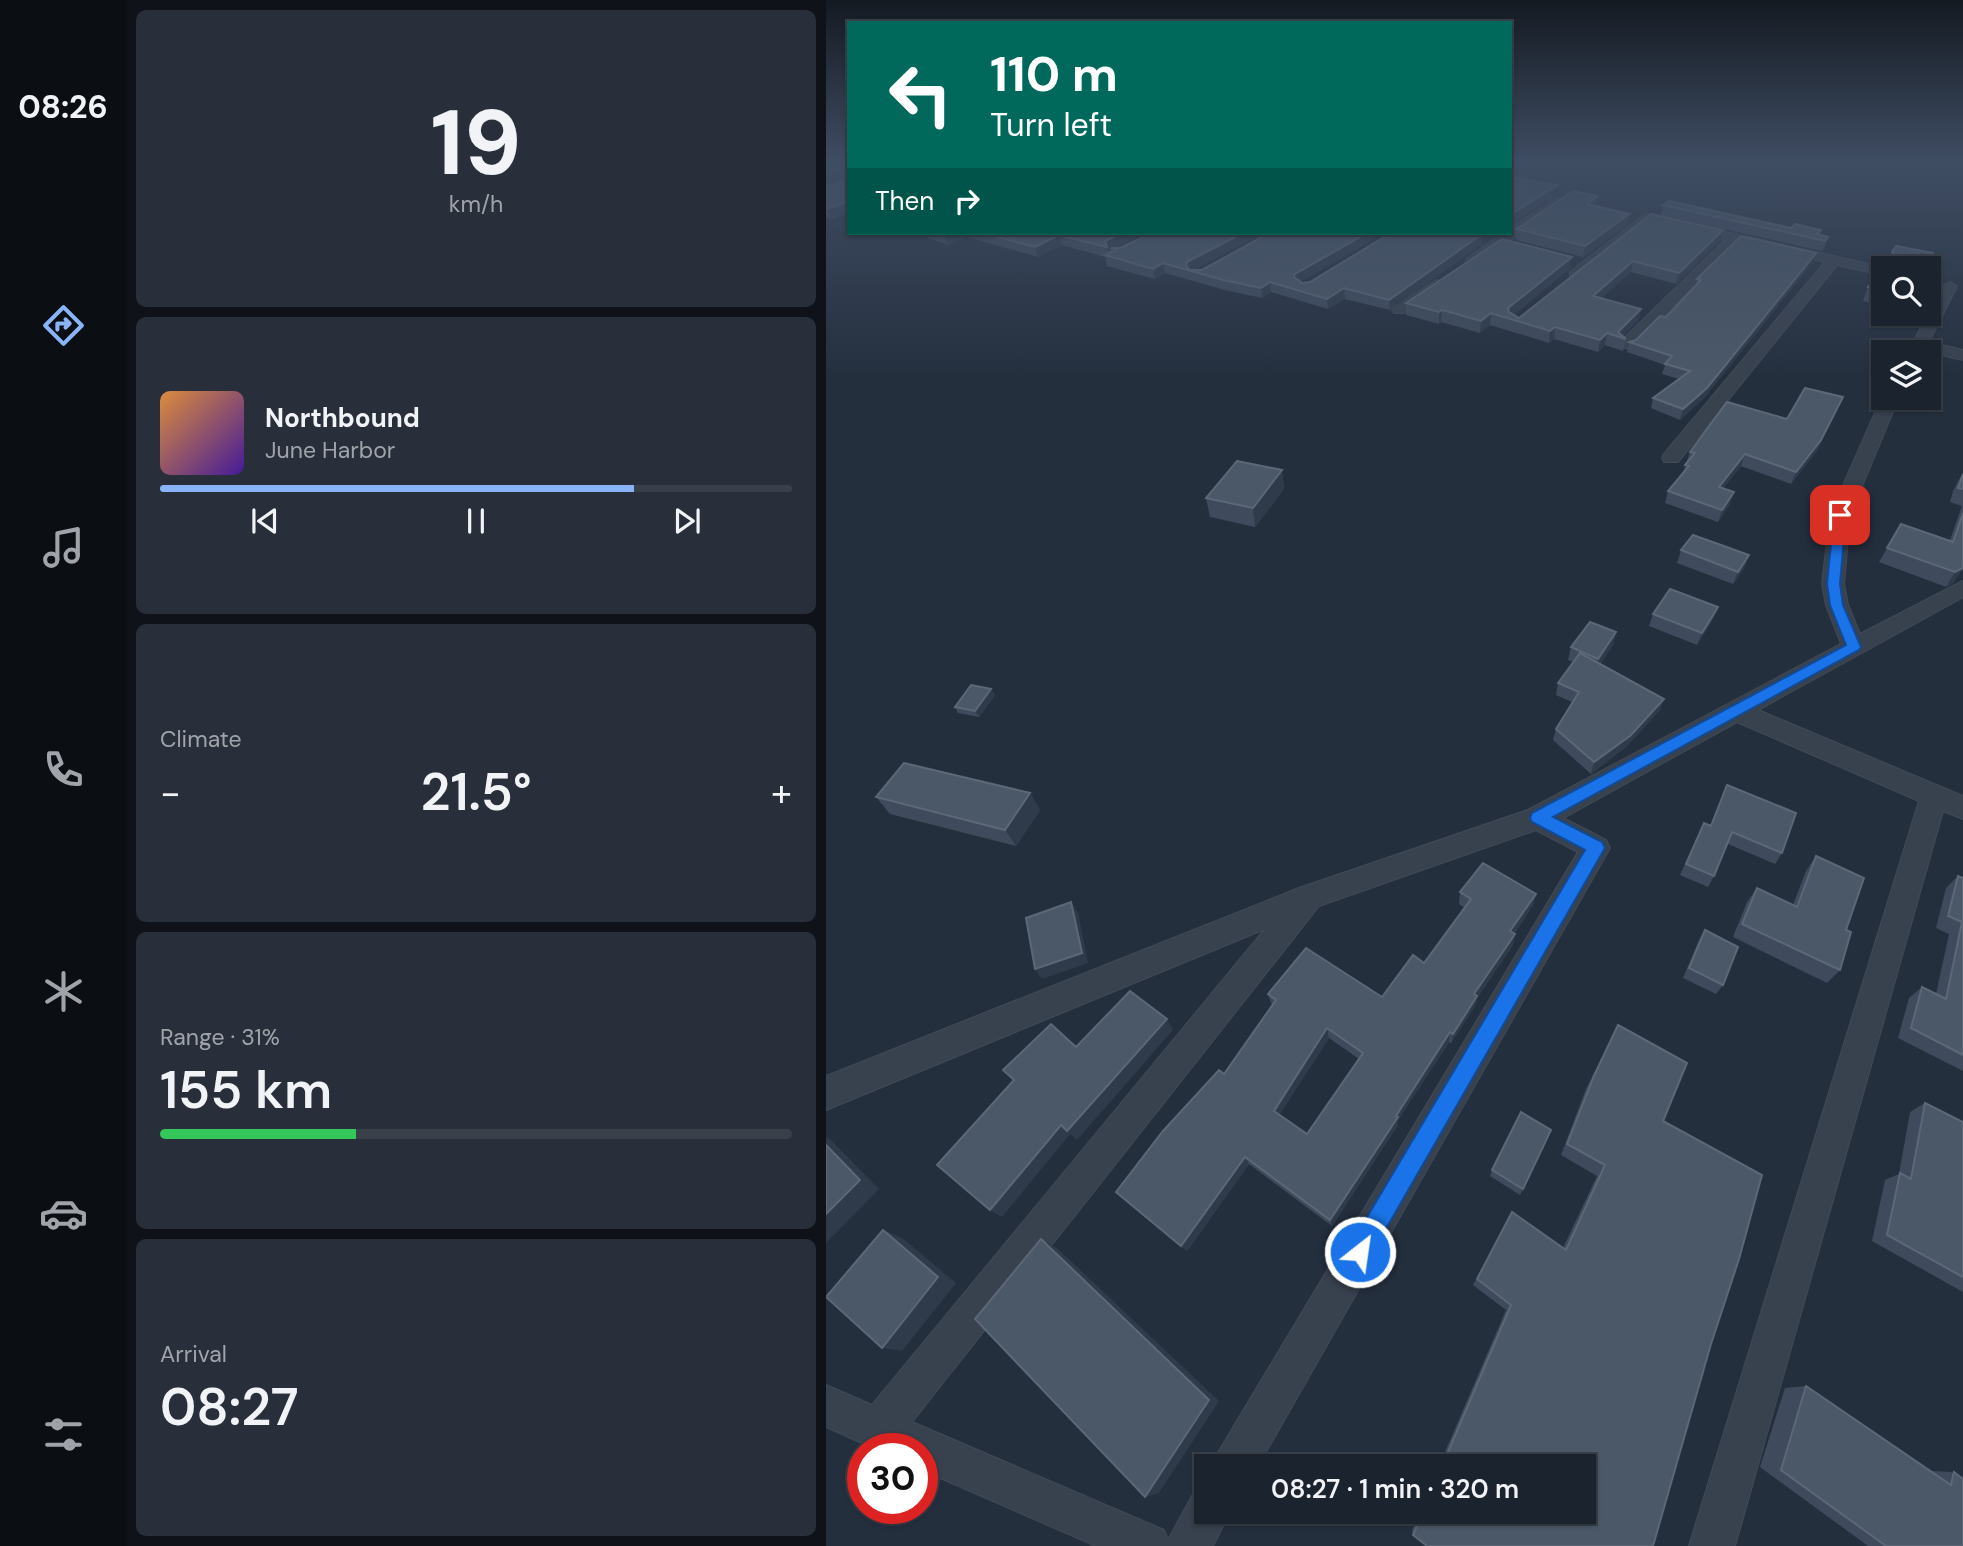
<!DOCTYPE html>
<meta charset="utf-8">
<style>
:root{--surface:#1b232e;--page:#282f3a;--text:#f1f3f6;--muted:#a0a4aa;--line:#39404a;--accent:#8ab4f8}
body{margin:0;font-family:"DM Sans",sans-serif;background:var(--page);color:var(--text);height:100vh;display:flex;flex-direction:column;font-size:26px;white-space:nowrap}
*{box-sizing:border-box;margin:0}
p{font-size:23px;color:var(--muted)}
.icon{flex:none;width:38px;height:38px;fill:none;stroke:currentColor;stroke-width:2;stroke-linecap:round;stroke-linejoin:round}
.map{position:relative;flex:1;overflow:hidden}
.side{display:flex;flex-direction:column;gap:10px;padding:10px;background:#0f1319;width:700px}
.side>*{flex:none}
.top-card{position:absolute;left:21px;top:21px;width:665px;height:214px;border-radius:0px;box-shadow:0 2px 5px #0004,0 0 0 2px var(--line);background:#00695c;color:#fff;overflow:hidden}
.tools{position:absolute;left:1045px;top:256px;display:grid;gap:14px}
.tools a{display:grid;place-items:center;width:70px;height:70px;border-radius:0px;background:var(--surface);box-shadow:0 2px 5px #0004,0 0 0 2px var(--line);font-size:35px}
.speed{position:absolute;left:21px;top:1433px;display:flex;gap:14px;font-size:35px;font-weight:700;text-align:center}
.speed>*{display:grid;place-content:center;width:91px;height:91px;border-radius:50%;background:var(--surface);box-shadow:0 2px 5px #0004,0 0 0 2px var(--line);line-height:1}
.speed .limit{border:10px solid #d22;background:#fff;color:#111}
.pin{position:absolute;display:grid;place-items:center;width:60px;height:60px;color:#fff;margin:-30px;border-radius:14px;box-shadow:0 4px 10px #0006}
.me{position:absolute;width:77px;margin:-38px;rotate:30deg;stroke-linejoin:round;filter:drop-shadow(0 0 5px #0008)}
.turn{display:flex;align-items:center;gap:24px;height:147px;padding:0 28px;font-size:32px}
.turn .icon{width:91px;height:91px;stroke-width:2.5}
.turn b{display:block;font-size:49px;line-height:60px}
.then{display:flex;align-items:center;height:66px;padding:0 28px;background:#0003;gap:14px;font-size:26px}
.big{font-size:52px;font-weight:600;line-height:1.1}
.side .widget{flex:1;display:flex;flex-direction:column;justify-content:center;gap:10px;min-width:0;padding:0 24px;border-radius:10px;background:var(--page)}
.side .dial{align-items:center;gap:0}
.dial b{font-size:91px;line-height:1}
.song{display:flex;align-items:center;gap:21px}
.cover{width:84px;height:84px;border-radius:10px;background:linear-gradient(135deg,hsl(30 70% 55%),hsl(260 70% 35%))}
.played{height:7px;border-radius:4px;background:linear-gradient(90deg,var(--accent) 75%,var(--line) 75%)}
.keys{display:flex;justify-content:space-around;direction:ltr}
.heat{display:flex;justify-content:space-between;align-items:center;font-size:38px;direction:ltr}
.charge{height:10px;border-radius:5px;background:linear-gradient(90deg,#34c759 31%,var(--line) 0)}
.trip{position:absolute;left:368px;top:1454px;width:402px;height:70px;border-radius:0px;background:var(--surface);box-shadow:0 2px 5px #0004,0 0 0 2px var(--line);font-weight:600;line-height:70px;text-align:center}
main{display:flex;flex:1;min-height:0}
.dock{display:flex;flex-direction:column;width:126px;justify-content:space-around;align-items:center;background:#0b0e12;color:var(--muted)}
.dock .icon{width:49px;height:49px}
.dock .on{color:var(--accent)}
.dock b{font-size:32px;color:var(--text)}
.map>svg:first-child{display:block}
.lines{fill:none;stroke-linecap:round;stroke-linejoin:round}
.minor-casing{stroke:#414a57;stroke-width:2}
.minor{fill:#38414e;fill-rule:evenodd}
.wall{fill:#3f4b5c;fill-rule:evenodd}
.shaded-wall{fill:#2f3b4b}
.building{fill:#4b5868;stroke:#5c6777;stroke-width:2;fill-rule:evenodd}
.route{fill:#1a73e8;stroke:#114b97;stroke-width:2}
</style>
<main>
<nav class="dock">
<b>08:26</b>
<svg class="icon on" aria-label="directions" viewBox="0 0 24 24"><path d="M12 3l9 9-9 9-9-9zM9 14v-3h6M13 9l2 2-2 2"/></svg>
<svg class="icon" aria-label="music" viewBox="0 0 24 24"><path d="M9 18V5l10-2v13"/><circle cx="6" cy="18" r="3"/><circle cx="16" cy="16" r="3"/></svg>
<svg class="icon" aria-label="phone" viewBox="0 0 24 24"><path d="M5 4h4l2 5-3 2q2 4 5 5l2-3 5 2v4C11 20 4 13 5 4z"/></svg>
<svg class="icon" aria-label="climate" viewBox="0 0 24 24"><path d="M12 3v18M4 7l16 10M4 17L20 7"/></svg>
<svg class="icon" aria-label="car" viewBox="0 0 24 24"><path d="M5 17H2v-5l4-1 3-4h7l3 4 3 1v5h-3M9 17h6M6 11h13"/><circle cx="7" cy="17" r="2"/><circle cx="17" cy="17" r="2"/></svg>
<svg class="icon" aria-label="filters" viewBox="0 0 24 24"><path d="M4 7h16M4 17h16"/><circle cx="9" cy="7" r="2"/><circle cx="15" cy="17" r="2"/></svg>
</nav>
<section class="side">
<div class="widget dial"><b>19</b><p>km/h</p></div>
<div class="widget">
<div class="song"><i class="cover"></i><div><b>Northbound</b><p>June Harbor</p></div></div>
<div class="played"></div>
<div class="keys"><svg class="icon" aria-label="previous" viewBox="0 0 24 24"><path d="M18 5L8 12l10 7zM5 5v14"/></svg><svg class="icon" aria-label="pause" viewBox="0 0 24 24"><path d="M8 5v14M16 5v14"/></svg><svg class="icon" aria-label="next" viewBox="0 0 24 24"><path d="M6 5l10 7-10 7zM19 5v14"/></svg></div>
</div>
<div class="widget"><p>Climate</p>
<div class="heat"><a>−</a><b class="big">21.5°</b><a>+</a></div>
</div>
<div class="widget"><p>Range · 31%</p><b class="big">155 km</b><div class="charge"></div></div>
<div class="widget"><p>Arrival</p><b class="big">08:27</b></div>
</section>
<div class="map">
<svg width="1137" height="1546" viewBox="0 0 1137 1546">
<rect width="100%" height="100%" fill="#242f3e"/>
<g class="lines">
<g class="minor-casing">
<g id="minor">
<polygon points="732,198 736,199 736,205 652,262 642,262 640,259 677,233 684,233 684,228"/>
<polygon points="819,214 1061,268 1057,268 1057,275 1011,265 852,462 838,462 836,458 838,454 999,262 911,242 806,348 794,348 792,345 794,342 899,240 821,222 754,278 744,278 744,272"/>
<polygon points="610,280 615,281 615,287 578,313 568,313 566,310 568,307"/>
<polygon points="1124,282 1131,286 1103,342 1137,350 1137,360 1098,351 1082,352 1117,286"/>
<polygon points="1056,397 1073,397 1024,515 1018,584 1022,605 1034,634 1137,581 1137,597 932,710 1137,796 1137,819 1117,811 909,1546 863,1546 1093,801 911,722 737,818 780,840 784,848 432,1466 386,1466 393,1451 752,852 710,830 493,906 86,1422 338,1530 342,1540 366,1496 380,1491 380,1512 404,1512 387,1546 270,1546 96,1470 96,1449 49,1449 0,1427 0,1385 46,1405 439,929 0,1110 0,1076 473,888 702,810 1015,644 1000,605 996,584 1004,515"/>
</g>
</g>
<use href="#minor" class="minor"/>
</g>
<g class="wall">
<polygon points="23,161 23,212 6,219 0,217 0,187 20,180 20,178 0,185"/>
<polygon points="772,196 770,206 801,225 757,257 690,240 691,229"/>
<polygon points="837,205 965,228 995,230 993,235 1002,237 999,246 996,251 835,215"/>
<polygon points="825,214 897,230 894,241 850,284 805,272 775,298 815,309 812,320 797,336 800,339 797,351 779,345 772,352 728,339 723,343 664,325 654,333 615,322 613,324 580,315 580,303 744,268 688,315 693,318"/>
<polygon points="88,233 195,233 187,238 199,233 319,233 287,248 368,270 476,283 484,282 656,234 656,244 564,310 519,299 502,309 445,292 436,298 399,290 339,273 329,279 281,266 279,257 236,245 212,257 141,237 122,245"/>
<polygon points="1070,246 1107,253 1100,268 1057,268 1057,313 1074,313 1069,322 1049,317 1054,305 1037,301 1042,287 1058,263 1061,263"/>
<polygon points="987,262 878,398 854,420 825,408 827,398 853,379 836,374 839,365 801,352 803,342 810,340 840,317 869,287 871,279"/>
<polygon points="1012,409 990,452 965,484 915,466 897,488 904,504 892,522 839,503 842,491 856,475 864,452 961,419"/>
<polygon points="456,470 458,489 429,527 384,517 380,498"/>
<polygon points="1137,472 1137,568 1127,583 1120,587 1053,562 1075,524 1124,540 1136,506 1124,502 1127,491"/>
<polygon points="855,550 923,555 918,568 907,584 851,563"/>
<polygon points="892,607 887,619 871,645 823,626 827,614"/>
<polygon points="790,632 787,645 774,664 834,710 800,747 765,774 727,740 730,729 746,702 730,695 732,683 748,662 742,660 745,647"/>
<polygon points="169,695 153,717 132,713 129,707"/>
<polygon points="901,785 956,853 949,864 902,844 888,876 882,887 854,875 878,823 884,826"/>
<polygon points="204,793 214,810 190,846 64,814 50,797"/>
<polygon points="990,856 1020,930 1014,970 1001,983 907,937 921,902 931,888 967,905 980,871"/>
<polygon points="1132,876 1137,878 1137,1071 1072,1038 1083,998 1096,987 1110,994 1123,934 1110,928 1120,888"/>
<path d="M 634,892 L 710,894 L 707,905 L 688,934 L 687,945 L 651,998 L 649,1006 L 625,1043 L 623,1042 L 572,1120 L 572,1125 L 506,1226 L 423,1164 L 361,1251 L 290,1192 L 398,1074 L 446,1005 L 442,994 L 556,997 L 598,963 L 639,908 L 633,904 ZM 503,1038 L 533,1059 L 481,1134 L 453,1115 Z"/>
<polygon points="879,930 897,985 890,994 857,978 873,940"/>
<polygon points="792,1025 861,1063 837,1121 936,1175 913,1259 885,1344 827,1546 601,1546 587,1535 586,1530 594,1512 758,1512 758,1466 613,1466 680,1310 647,1285 686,1212 737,1248 771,1176 735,1155 760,1089"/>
<polygon points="1099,1103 1137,1122 1137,1292 1046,1241 1059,1180 1073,1174 1084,1112"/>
<polygon points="666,1170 697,1189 694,1195 664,1176"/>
<polygon points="980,1386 1103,1471 1128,1472 1137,1546 1042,1546 934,1467 959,1388"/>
</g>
<g class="shaded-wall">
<polygon points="18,168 22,177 0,185 0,174"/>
<polygon points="731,185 729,195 684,225 684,215"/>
<polygon points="772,196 770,207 761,204"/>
<polygon points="23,201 23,212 6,219 1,209"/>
<polygon points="803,214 801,225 757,257 759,246"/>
<polygon points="897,230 894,241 850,284 853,273"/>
<polygon points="124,233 139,233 141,237 122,245 118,235"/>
<polygon points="176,233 195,233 184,240"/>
<polygon points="296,233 319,233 282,251 283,258 279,241"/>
<polygon points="417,233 438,233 366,271 360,266 361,262"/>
<polygon points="541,233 558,233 470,285 468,277 469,274"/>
<polygon points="656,234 656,244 564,310 563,300"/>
<polygon points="233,235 236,245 212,257 209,247"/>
<polygon points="990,253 987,262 878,398 854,420 857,409"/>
<polygon points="746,257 744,268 683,319 682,308"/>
<polygon points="807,261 805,272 765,308 767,296"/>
<polygon points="337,263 339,273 329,279 327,269"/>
<polygon points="444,282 445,292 436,298 435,288"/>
<polygon points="518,288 519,299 502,309 501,299"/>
<polygon points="815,309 812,320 795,338 792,332"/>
<polygon points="616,310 615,322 613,324 613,312"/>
<polygon points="665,313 664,325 654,333 655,321"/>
<polygon points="729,327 728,339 723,343 724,331"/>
<polygon points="781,333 779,345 772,352 774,340"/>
<polygon points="1017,397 990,452 965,484 970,472"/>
<polygon points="919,454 915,466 889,499 893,487"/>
<polygon points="456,470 458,489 429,527 427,508"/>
<polygon points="908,492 904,504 892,522 896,510"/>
<polygon points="923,555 918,568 907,584 912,572"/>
<polygon points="1137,569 1127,583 1120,587 1129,572"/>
<polygon points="892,607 887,619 871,645 876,633"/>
<polygon points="790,632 787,645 769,671 772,659"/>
<polygon points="165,689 169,695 153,717 149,711"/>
<polygon points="838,699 834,710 800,747 765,774 768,762"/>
<polygon points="204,793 214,810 190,846 179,830"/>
<polygon points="710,894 707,905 682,942 684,931"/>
<polygon points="245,902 252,913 262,963 216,979 209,969"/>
<polygon points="689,934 687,945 651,998 649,1006 625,1043 627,1034 648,994"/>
<polygon points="341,1019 347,1030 251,1140 244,1134 176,1217 164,1210 235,1125"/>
<polygon points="501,1028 503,1038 451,1119 448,1111"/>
<polygon points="624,1032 623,1042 572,1120 572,1125 506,1226 504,1220 570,1116"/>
<polygon points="0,1137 5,1140 53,1189 0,1243"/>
<polygon points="419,1157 423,1164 361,1251 355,1246"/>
<polygon points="57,1230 76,1238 130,1283 76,1351 56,1348"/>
<polygon points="215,1239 232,1249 393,1401 333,1493 319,1497"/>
</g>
<g class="building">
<polygon points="0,161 23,161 23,201 1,209 0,209 0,187 20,180 22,171 18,168 0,174"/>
<polygon points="684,177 731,185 684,215"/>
<polygon points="747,191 772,196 761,204 803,214 759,246 691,229"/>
<polygon points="843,201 965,228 969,224 995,230 991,234 1002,237 999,241 837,205"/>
<polygon points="825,214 897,230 853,273 807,261 767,296 815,309 792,332 800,339 781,333 774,340 729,327 724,331 665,313 655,321 616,310 613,312 580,303 676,239 746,257 682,308 683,312 693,318"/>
<polygon points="157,233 176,233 187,238 199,233 296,233 279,241 281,247 233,235 209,247"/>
<polygon points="326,233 417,233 361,262 360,266 364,270 376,270 443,233 541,233 469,274 468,277 476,283 484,282 565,233 651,233 656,234 563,300 518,288 501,299 444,282 435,288 397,280 337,263 327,269 279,255 290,250 285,248 294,248"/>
<polygon points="915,236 990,253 881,388 857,409 827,398 864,371 839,364 846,356 803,342 810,340 834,316 840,317 875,280 871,279"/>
<polygon points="1070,246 1107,253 1099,268 1057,268 1057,290 1042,287 1058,263 1064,263 1065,257 1069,255 1066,252"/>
<polygon points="979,388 1017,397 995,440 970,472 919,454 893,487 908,492 896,510 842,491 863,466 859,465 869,453 864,452 901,402 961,419"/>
<polygon points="411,461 456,470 427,508 380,498"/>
<polygon points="1137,474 1137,489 1132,488"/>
<polygon points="1137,513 1137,568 1129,572 1061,548 1075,524 1127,542"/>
<polygon points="867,535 923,555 912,572 855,550"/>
<polygon points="844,589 892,607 876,633 827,614"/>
<polygon points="764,622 790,632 772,659 745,647"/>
<polygon points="754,653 838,699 804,736 768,762 730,729 753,692 732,683"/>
<polygon points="145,685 165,689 149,711 129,707"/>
<polygon points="78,763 204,793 179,830 50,797"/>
<polygon points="901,785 970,813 956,853 906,832 888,876 860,864 878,823 885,826"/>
<polygon points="990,856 1038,878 1020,930 1025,932 1014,970 916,924 931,888 971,907"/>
<path d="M 657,863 L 710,894 L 684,931 L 689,934 L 648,994 L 651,996 L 627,1034 L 624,1032 L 570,1116 L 572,1117 L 504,1220 L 419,1157 L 355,1246 L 290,1192 L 337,1131 L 393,1070 L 398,1074 L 450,1000 L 442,994 L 480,948 L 556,997 L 587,955 L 598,963 L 645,899 L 634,892 ZM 501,1028 L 537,1053 L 481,1134 L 448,1111 Z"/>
<polygon points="1132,876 1137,878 1137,1055 1085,1028 1096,987 1120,999 1136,922 1122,916"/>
<polygon points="245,902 256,953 209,969 200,918"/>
<polygon points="879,930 912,947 897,985 863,968"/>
<polygon points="304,991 341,1019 241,1131 235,1125 164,1210 111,1165 188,1080 177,1070 225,1024 250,1047"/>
<polygon points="792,1025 861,1063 837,1121 936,1175 913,1259 885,1344 827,1546 601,1546 587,1535 597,1512 758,1512 758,1466 616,1466 685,1305 651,1279 686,1212 740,1250 779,1165 741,1144 768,1076"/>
<polygon points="1099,1103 1137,1122 1137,1277 1061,1235 1074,1173 1085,1179"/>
<polygon points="695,1112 725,1130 697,1189 666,1170"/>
<polygon points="0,1145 34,1180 0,1214"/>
<polygon points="57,1230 112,1277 56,1348 0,1297"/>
<polygon points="215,1239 383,1400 319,1497 149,1319"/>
<polygon points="980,1386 1125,1485 1128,1472 1137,1479 1137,1546 1060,1546 955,1470"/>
</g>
<linearGradient id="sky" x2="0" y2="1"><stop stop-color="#141a22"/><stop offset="0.43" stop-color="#3f4d63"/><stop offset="1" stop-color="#3f4d63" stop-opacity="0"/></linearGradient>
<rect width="1137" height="377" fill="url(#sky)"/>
<polygon class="route" points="1014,511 1020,515 1014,584 1017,605 1035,647 1033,650 727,817 776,842 779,848 542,1260 534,1264 525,1260 522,1252 525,1244 759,850 706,822 704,818 706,813 1020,645 1004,605 1001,584 1008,515"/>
</svg>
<div class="tools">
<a><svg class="icon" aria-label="search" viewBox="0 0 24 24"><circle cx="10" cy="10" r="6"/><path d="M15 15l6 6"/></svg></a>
<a><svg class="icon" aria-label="layers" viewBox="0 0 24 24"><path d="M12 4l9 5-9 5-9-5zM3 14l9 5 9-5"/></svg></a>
</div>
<div class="speed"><div class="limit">30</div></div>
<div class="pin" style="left:1014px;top:515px;background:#d93025"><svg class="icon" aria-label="arrive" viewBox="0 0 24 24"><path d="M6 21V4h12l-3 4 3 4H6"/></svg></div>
<svg class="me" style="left:534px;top:1252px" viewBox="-20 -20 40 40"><circle r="17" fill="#1a73e8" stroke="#fff" stroke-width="3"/><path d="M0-11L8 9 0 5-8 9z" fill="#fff"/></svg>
<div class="trip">08:27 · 1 min · 320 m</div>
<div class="top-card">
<div class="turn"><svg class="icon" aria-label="left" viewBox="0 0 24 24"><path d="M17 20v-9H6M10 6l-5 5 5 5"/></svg><div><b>110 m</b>Turn left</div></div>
<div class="then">Then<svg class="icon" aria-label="right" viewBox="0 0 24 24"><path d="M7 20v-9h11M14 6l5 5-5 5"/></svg></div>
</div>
</div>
</main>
